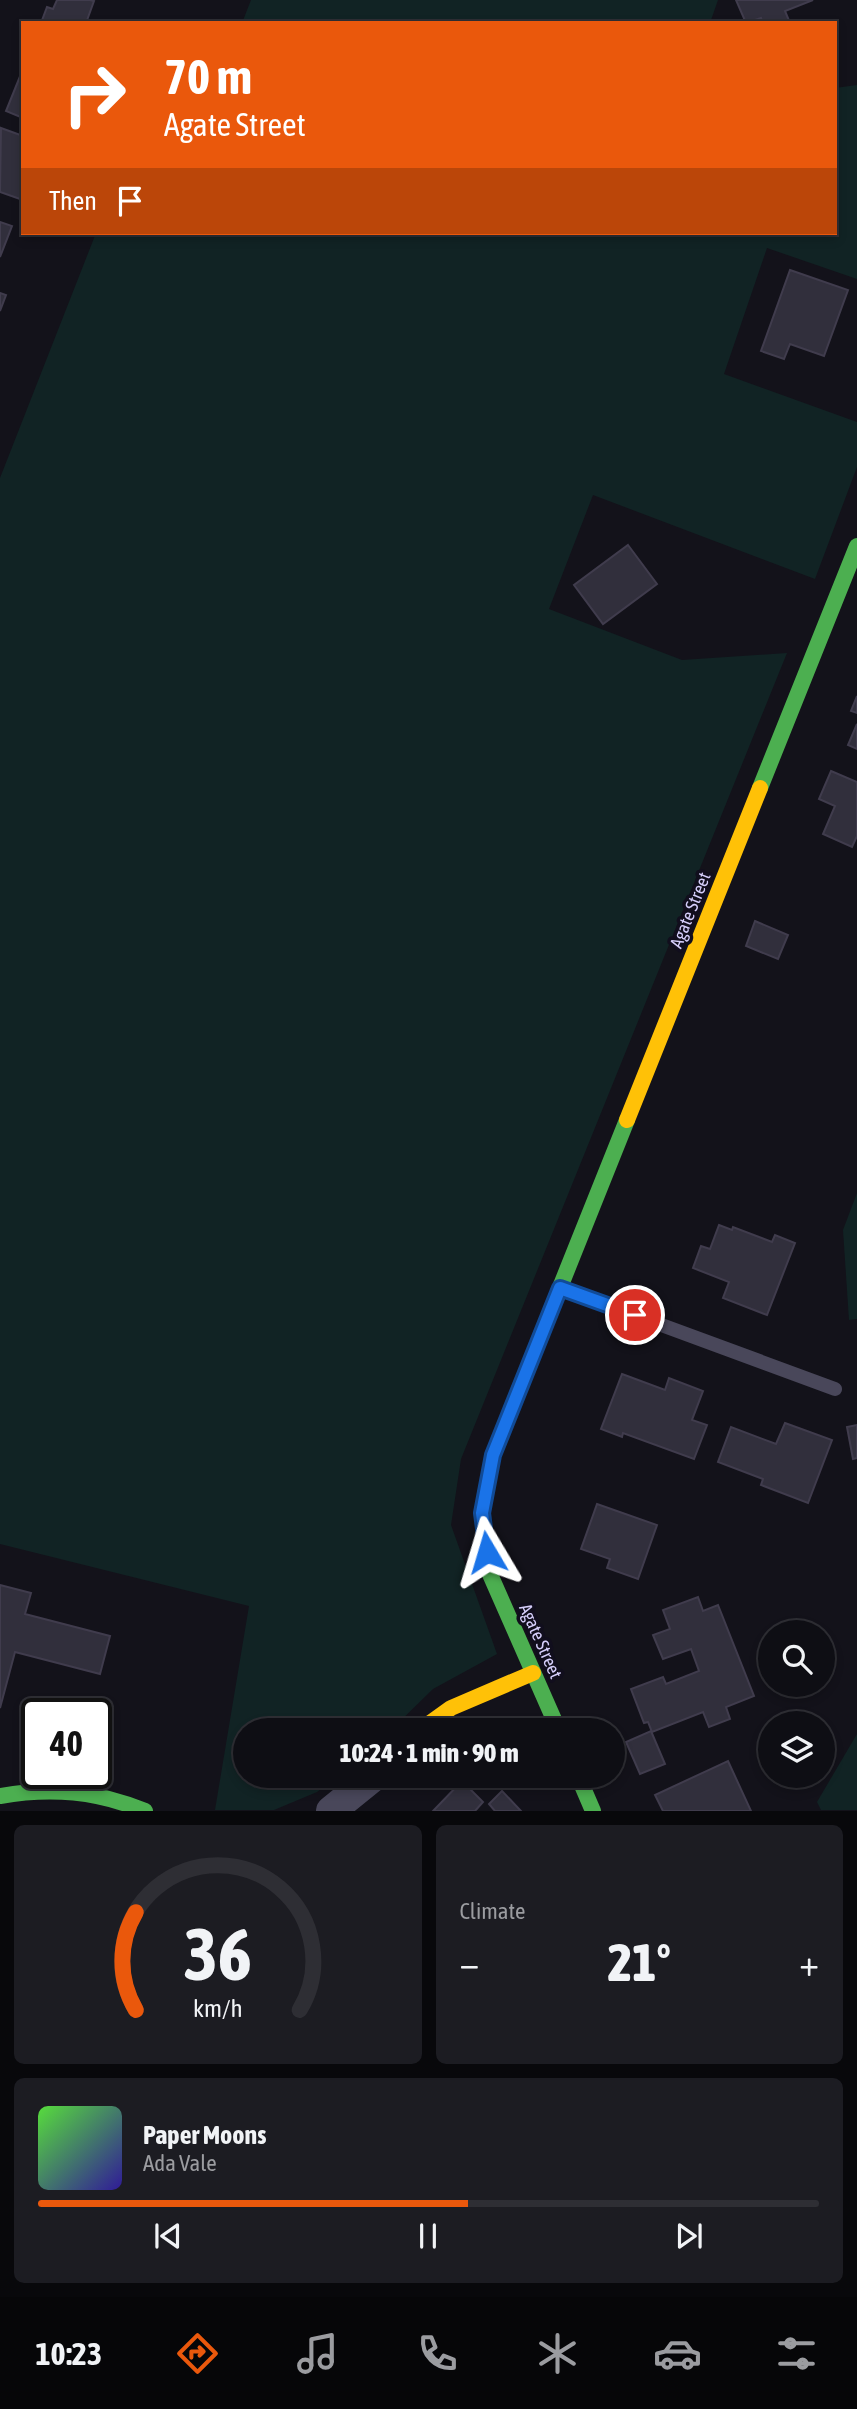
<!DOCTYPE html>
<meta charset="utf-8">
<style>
:root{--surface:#0e0e14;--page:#1c1c22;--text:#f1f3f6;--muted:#9b9ca0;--line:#2e2e34;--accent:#ea580c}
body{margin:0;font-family:"Asap Condensed",sans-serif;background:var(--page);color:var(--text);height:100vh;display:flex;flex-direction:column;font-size:26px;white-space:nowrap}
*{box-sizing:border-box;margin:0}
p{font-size:23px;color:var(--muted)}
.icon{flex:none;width:38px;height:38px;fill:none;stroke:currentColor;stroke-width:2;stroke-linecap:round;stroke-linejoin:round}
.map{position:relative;height:1811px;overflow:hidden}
.details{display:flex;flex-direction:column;gap:14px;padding:14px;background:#08080b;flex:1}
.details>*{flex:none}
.guide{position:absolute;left:21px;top:21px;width:816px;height:214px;border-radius:0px;box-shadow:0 4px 10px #0003,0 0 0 2px var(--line);background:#ea580c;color:#fff;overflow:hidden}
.buttons{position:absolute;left:758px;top:1620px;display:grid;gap:14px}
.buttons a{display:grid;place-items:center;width:77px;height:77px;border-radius:50%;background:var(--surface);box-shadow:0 4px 10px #0003,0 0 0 2px var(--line);font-size:35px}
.speed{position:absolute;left:21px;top:1698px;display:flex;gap:14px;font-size:35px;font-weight:700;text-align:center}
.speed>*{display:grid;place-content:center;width:91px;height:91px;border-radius:50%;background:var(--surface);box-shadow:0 4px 10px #0003,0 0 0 2px var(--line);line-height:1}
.speed .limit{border:4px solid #111;border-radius:10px;background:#fff;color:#111}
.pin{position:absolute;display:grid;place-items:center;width:60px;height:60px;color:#fff;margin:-30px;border:4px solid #fff;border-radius:50%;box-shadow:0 2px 7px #0007}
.me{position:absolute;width:77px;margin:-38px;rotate:353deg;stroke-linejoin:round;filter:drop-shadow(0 0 5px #0008)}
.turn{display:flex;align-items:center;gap:24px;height:147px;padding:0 28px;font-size:32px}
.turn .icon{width:91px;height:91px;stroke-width:2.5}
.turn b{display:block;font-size:49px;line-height:60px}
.then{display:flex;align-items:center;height:66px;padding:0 28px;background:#0003;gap:14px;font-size:26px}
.big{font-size:52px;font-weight:800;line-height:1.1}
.details .card{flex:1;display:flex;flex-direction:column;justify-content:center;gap:10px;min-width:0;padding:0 24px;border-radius:10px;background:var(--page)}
.details .dial{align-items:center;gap:0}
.dial svg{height:182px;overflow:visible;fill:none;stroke:var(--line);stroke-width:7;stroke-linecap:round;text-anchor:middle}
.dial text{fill:var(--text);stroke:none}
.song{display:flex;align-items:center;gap:21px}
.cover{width:84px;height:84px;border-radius:10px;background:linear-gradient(135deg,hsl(110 70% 55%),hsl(250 70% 35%))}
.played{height:7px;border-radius:4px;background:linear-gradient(90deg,var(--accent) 55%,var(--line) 55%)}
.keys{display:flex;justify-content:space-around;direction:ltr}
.heat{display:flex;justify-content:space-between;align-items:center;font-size:38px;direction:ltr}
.details .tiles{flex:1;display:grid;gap:14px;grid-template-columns:1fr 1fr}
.card:last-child{grid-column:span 2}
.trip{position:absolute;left:233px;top:1718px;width:392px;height:70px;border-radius:35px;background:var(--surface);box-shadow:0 4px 10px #0003,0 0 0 2px var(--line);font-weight:800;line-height:70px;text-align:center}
.dock{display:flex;height:112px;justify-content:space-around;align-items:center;background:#060608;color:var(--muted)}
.dock .icon{width:49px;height:49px}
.dock .active{color:var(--accent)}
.dock b{font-size:32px;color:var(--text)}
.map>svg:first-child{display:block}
.green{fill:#112324}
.building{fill:#312f3c;stroke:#403c4d;stroke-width:2}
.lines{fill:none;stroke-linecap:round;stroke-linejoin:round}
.lane{stroke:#49475a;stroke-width:14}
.street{stroke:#49475a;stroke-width:30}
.fast{stroke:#4caf50;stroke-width:16}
.slow{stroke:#ffc107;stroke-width:16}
.route-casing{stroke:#114b97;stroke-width:18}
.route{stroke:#1a73e8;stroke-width:12}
.labels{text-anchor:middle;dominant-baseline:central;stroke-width:7;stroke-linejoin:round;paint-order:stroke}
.street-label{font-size:18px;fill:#d5cefa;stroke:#110e1d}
</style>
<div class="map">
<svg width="857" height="1811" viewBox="0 0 857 1811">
<rect width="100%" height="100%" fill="#13121a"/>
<g class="green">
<polygon points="251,0 718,0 710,23 242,23"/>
<polygon points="857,85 857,279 767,248 724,374 857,422 857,467 815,579 593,495 549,609 682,660 787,653 461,1459 451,1525 497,1654 433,1689 390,1731 245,1731 245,1776 337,1776 317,1792 274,1810 215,1810 249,1606 0,1544 0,478 96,233 835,233 835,88"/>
<polygon points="857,1193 857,1319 849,1320 843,1230"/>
<polygon points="857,1734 857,1810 821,1810 817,1802"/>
</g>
<g class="building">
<polygon points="57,0 90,0 94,1 86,23 41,23 47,7 53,9"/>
<polygon points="736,0 813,0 785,11 790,23 763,23 761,18 746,23"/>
<polygon points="23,69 23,118 6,111"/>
<polygon points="1,128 23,136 23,200 0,192"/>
<polygon points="0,222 12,226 0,257"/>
<polygon points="790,270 848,290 824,356 790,344 784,359 761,351"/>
<polygon points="0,293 6,295 0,311"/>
<polygon points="628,545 657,584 603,624 574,585"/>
<polygon points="857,696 857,713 851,711"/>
<polygon points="857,724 857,749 848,745"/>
<polygon points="831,771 857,782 857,836 852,847 823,834 835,806 819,799"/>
<polygon points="755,921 788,935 778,959 746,946"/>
<polygon points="719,1225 732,1230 733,1227 772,1242 775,1235 795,1243 767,1315 723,1298 729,1282 693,1268 701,1246 710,1249"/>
<polygon points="622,1374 665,1390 669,1378 703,1391 692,1420 707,1425 694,1459 623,1433 622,1437 601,1429"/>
<polygon points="785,1423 832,1440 808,1503 761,1485 763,1479 718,1462 731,1427 776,1444"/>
<polygon points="857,1425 857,1458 853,1459 847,1427"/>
<polygon points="597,1504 657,1525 638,1579 607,1568 610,1559 581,1549"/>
<polygon points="0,1585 31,1593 25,1614 110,1636 100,1674 15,1652 0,1708"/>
<polygon points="698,1597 703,1611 718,1605 754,1696 726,1707 730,1719 709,1727 703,1712 652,1732 648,1722 644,1723 631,1689 663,1677 666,1684 699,1671 691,1649 663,1659 653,1635 670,1629 663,1610"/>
<polygon points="651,1731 665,1764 640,1774 626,1742"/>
<polygon points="728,1761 751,1811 663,1811 655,1795"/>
<polygon points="462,1781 483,1802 475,1811 433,1811"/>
<polygon points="502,1791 521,1811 495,1811 489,1804"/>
</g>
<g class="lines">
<polyline class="lane" points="561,1288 835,1389"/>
<polyline class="street" points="331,1811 374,1776"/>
<g class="fast">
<polyline points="760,788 857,546"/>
<polyline points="559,1731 489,1572 482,1513 493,1455 627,1120"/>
<polyline points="578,1776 593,1811"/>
<path d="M 0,1796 C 51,1787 97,1791 145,1811"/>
</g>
<g class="slow">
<polyline points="627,1120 760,788"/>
<polyline points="419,1731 451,1708 533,1673"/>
</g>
</g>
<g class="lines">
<g class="route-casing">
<polyline id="route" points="487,1552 482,1513 493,1455 560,1288 635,1315"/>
</g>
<use href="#route" class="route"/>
</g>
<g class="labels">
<g class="street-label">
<text transform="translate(690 910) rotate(-68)">Agate Street</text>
<text transform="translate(541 1641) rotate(66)">Agate Street</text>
</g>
</g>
</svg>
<div class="buttons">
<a><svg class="icon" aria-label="search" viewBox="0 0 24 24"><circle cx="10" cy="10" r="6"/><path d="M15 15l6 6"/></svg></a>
<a><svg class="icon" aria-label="layers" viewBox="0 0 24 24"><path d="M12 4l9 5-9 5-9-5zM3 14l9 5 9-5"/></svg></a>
</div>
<div class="speed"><div class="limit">40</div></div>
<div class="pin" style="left:635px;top:1315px;background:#d93025"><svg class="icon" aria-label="arrive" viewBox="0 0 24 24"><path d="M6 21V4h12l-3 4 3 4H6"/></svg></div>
<svg class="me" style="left:487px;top:1552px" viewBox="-20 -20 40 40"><path d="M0-17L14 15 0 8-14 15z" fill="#1a73e8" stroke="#fff" stroke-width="4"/></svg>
<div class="trip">10:24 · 1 min · 90 m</div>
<div class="guide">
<div class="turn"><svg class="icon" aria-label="right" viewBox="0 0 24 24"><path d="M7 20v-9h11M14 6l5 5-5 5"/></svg><div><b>70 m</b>Agate Street</div></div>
<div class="then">Then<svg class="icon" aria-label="arrive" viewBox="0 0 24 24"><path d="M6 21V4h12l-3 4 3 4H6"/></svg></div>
</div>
</div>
<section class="details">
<div class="tiles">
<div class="card dial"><svg viewBox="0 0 100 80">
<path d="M14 69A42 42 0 1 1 86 69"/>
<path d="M14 69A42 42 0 0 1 14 26" stroke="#ea580c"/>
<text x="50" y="56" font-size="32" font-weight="700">36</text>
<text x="50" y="72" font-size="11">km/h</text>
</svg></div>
<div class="card"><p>Climate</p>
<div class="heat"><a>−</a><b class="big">21°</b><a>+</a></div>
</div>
<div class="card">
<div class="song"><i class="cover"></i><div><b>Paper Moons</b><p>Ada Vale</p></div></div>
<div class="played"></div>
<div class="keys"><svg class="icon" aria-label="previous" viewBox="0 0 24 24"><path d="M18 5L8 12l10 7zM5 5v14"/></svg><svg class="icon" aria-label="pause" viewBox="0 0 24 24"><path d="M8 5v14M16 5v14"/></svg><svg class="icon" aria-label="next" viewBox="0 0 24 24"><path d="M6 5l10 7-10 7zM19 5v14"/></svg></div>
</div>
</div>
</section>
<nav class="dock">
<b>10:23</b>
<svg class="icon active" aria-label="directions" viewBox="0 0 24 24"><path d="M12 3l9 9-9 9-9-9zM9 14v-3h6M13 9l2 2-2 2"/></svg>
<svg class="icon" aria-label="music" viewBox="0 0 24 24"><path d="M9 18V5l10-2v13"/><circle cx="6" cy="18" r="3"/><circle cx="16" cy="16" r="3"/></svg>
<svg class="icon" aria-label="phone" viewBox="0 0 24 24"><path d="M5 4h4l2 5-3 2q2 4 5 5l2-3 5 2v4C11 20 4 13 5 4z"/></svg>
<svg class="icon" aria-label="climate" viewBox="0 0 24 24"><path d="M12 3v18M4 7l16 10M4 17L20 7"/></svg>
<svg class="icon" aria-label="car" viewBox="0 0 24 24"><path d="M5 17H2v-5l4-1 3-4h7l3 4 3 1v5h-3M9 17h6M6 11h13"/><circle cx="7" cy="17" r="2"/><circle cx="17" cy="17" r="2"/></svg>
<svg class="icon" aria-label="filters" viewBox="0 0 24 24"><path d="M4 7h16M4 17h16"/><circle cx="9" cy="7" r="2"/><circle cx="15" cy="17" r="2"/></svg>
</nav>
